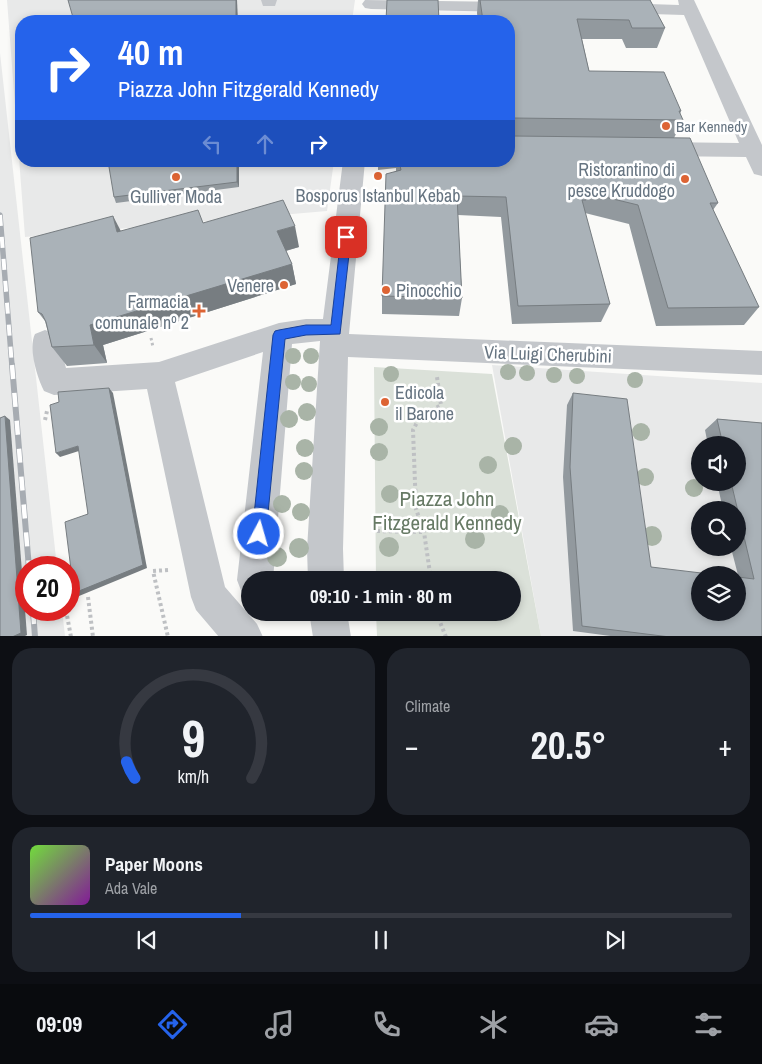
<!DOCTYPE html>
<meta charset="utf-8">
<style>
:root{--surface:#171b24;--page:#20242c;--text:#f1f3f6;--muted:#9ea1a6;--line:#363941;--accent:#2563eb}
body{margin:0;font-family:"Archivo Narrow",sans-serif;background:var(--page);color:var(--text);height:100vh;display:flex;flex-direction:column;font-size:19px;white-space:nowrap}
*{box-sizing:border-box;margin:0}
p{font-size:16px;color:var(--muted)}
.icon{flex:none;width:28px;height:28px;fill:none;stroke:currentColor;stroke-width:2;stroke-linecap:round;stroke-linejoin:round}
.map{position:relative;height:636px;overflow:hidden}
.sheet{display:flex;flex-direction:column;gap:12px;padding:12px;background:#0d0f14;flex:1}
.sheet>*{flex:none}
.banner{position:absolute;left:15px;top:15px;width:500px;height:152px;border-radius:20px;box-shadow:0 2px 8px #0003;background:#2563eb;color:#fff;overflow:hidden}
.tools{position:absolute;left:691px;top:436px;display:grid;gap:10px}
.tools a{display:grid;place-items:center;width:55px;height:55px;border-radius:50%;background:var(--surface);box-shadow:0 2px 8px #0003;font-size:25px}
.speed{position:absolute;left:15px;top:556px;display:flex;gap:10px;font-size:25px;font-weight:700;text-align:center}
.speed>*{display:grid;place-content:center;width:65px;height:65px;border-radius:50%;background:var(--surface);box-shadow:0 2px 8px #0003;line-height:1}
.speed .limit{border:8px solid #d22;background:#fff;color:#111}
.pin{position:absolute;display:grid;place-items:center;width:42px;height:42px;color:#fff;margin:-21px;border-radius:10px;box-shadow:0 2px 8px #0006}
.me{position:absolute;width:55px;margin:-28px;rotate:6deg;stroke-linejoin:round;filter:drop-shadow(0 0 4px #0008)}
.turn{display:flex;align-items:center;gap:18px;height:105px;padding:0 20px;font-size:22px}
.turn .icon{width:65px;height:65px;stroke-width:2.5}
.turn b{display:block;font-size:35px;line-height:42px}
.lanes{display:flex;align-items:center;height:48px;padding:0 20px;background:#0003;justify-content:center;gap:25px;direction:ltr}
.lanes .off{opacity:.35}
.big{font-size:38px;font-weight:800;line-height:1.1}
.sheet .widget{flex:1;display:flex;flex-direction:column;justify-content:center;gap:8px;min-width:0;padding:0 18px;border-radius:20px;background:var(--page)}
.sheet .dial{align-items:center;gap:0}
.dial svg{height:130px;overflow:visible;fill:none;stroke:var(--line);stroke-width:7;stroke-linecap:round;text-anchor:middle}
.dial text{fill:var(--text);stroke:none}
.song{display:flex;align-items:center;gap:15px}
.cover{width:60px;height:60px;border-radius:8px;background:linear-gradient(135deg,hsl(100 70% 55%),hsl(290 70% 35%))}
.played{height:5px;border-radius:2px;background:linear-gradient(90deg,var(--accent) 30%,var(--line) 30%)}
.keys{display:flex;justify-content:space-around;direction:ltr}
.heat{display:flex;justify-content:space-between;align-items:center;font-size:28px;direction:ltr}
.sheet .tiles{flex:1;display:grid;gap:12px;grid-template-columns:1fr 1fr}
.widget:last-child{grid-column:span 2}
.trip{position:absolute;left:241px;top:571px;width:280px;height:50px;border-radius:25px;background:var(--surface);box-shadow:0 2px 8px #0003;font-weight:800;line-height:50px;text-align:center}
.tab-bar{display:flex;height:80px;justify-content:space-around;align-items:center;background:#090b0e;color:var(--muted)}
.tab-bar .icon{width:35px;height:35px}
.tab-bar .selected{color:var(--accent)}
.tab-bar b{font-size:22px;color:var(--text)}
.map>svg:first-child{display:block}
.built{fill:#e8e9e9;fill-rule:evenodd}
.green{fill:#dbe1d9}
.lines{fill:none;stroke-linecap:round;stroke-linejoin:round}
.path-far1{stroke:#bec0c3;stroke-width:3;stroke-dasharray:2.5 2.5;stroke-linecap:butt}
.path{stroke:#bec0c3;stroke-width:4;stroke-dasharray:3 3;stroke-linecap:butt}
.minor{fill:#c4c7cb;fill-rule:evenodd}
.rail-far1-casing{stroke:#a7acb2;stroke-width:5.5}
.rail-casing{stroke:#a7acb2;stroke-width:6}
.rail-far1{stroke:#fff;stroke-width:4;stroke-dasharray:11;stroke-linecap:butt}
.rail{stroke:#fff;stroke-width:4.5;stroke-dasharray:14;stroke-linecap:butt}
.tree{fill:#a9b4a7}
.wall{fill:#92999e}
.shaded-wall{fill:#777d81}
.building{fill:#aab2b8;stroke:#777d81}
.route{fill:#2563eb;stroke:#184099}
.poi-dot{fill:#dd6434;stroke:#fff;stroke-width:2}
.labels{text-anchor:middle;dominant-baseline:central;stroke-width:5;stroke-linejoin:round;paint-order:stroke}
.far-poi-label{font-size:15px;fill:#667481;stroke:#fff;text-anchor:start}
.poi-label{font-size:18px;fill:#667481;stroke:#fff;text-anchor:end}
.street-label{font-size:18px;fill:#667481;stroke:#fff}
.near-park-label{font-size:21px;fill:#677a65;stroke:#fff}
</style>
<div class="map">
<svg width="762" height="637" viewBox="0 0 762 637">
<rect width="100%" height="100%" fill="#fafaf8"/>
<g class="built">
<polygon points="7,0 355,0 352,21 21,21 21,161 334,161 327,211 25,237"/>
<polygon points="0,53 57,567 26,568 26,610 62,610 65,636 0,636"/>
<path d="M 492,365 L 762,383 L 762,636 L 541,636 ZM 700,445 L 738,445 L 738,482 L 700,482 ZM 700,510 L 738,510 L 738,548 L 700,548 ZM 700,575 L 738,575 L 738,612 L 700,612 Z"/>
</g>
<polygon class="green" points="374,367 492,374 541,636 377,636 376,613 512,612 512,580 376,580"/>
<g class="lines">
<polyline class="path-far1" points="151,338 153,347"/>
<g class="path">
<polyline points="45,420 47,411"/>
<polyline points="377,531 424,532"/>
<polyline points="168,570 153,571 168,637"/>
<polyline points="431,580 424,532 416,509 413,430 420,417 441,405 437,377"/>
<polyline points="88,597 93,637"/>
<polyline points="66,610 71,637"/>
<polyline points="436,612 446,637"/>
</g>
<g class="minor">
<polygon points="261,0 277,0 275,6 263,6"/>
<polygon points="365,0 515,2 521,3 524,7 521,11 515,12 371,9 365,8 362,4"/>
<polygon points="678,0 694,0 762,145 762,176 754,174 746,157 658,156 650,154 647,149 650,144 658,142 739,143 684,15 618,13 612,12 609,8 612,4 618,3 679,5"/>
<path d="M 343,161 L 365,161 L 349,334 L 762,351 L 762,375 L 348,357 L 343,549 L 344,580 L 308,580 L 307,549 L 320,341 L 292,344 L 273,580 L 250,580 L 250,596 L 242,593 L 237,580 L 263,352 L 175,382 L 225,587 L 257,624 L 263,637 L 219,637 L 196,610 L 191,597 L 147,389 L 54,395 L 44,391 C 37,377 28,348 35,334 L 45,330 L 55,334 L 59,342 L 66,368 L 159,362 L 279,323 L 306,319 L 323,319 Z"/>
<polygon points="309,612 347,612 351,637 313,637"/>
</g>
<g class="rail-far1-casing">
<polyline id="rail-far1" points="0,215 12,366"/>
</g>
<g class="rail-casing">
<g id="rail">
<polyline points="12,365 29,568"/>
<polyline points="33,610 35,637"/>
</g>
</g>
<use href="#rail-far1" class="rail-far1"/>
<use href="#rail" class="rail"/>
</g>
<g class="tree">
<circle cx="293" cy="356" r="8"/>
<circle cx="311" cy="356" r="8"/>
<circle cx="508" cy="372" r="8"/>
<circle cx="527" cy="373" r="8"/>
<circle cx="391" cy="374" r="8"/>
<circle cx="554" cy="375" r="8"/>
<circle cx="577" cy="376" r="8"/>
<circle cx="635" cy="380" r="8"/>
<circle cx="293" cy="382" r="8"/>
<circle cx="309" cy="384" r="8"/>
<circle cx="307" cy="412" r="9"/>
<circle cx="289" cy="419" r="9"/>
<circle cx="379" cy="427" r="9"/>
<circle cx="641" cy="432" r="9"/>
<circle cx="513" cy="446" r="9"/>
<circle cx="305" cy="448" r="9"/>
<circle cx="379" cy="452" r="9"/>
<circle cx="488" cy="465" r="9"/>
<circle cx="304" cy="471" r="9"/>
<circle cx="645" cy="477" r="9"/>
<circle cx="694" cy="488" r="9"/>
<circle cx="390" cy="494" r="9"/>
<circle cx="282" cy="504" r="9"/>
<circle cx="301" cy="512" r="9"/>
<circle cx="500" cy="514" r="9"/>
<circle cx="652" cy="536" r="10"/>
<circle cx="475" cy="539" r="10"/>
<circle cx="389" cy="547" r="10"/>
<circle cx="299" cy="548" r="10"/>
<circle cx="277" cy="557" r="10"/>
</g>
<g class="wall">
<polygon points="478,0 650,0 665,28 657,48 626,48 622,39 582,39 589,71 681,111 680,114 683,120 674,138 718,203 713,210 759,307 744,325 656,326 629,224 585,213 610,304 601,322 512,324 501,217 458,215 462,298 459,316 382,314 382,296 396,171 396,168 378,170 378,161 509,161 509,21 478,21 477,13"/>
<polygon points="239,161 239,187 116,203 114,197"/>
<polygon points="203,223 299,247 286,251 292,264 296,284 103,345 107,363 67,366 52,347 45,321 38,312 121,231"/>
<polygon points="573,393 651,567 738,612 738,575 731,548 738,548 738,510 723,510 717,482 738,482 738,445 708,445 705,430 717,419 762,423 762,637 618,637 573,631 563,477 567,405"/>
</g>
<g class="shaded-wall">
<polygon points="236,0 237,0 238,21 236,21"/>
<polygon points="237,161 239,161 239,187 237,182"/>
<polygon points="113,216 124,237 117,232"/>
<polygon points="295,226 299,247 281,252 277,231"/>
<polygon points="292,264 296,284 103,345 107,363 94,345 90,325"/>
<polygon points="109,388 113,393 147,568 79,596 74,593"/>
<polygon points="5,416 10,420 27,635 23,637 12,637"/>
<polygon points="78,446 82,450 60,457 56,453"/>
</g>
<g class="building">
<polygon points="68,0 236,0 236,21 74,21"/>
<polygon points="387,0 438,0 439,21 386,21"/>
<polygon points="480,0 650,0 665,28 632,28 629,20 577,19 589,71 664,72 681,111 679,111 683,120 513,118 511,120 511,134 513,136 690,138 718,203 710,203 759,307 668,308 638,205 584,192 586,200 582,200 610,304 518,306 506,197 457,196 462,298 382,296 386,174 401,170 399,161 509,161 509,21 483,21"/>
<polygon points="108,161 237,161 237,182 114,197"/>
<polygon points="283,200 295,226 277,231 292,264 90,325 94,345 52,347 46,322 42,314 38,312 30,238 113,216 117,232 198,210 203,223"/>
<polygon points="109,388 143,565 74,593 65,522 88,514 78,446 56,453 50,405 59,402 58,392"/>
<polygon points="573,393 627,399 651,567 718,575 700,575 700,612 738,612 738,577 754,579 731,482 738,482 738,445 723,445 717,419 762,423 762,637 670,637 582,626 570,467"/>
<polygon points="5,416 21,633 12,637 0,637 0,418"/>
</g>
<polygon class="route" points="346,233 351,237 340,334 306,335 285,339 266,534 264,539 259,542 254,539 252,534 273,335 275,331 279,330 306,325 331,325 341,237"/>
<g class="poi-dot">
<circle cx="666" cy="126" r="5"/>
<circle cx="378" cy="176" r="5"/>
<circle cx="176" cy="177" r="5"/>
<circle cx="685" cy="179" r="5"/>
<circle cx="284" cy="285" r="5"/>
<circle cx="386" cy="290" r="5"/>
<path d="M196.5 303.5h5v5h5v5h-5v5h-5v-5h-5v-5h5z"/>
<circle cx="385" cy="402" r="5"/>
</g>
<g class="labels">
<g class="far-poi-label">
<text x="676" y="126">Bar Kennedy</text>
</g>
<g class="poi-label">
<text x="675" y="169">Ristorantino di<tspan x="675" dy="21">pesce Kruddogo</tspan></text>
<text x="378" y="195" text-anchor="middle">Bosporus Istanbul Kebab</text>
<text x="176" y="196" text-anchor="middle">Gulliver Moda</text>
<text x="274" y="285">Venere</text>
<text x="396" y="290" text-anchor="start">Pinocchio</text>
<text x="189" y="301">Farmacia<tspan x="189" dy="21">comunale nº 2</tspan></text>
<text x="395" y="392" text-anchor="start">Edicola<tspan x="395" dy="21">il Barone</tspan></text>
</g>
<g class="street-label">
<text transform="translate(548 354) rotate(2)">Via Luigi Cherubini</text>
</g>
<g class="near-park-label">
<text x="447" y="498">Piazza John<tspan x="447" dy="24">Fitzgerald Kennedy</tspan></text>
</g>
</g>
</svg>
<div class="tools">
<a><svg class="icon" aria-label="sound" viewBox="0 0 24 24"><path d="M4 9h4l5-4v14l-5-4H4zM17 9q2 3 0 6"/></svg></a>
<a><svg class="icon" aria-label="search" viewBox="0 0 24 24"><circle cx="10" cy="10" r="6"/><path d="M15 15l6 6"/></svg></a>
<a><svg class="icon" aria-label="layers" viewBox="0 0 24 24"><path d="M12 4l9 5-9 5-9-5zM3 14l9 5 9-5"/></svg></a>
</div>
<div class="speed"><div class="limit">20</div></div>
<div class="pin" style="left:346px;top:237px;background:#d93025"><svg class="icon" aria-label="arrive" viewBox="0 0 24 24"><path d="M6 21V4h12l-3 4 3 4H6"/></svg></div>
<svg class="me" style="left:259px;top:534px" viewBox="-20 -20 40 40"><circle r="17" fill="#2563eb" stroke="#fff" stroke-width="3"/><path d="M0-11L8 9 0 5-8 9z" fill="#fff"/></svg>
<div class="trip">09:10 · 1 min · 80 m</div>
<div class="banner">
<div class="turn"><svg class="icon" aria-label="right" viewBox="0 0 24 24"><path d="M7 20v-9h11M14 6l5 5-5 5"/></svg><div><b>40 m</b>Piazza John Fitzgerald Kennedy</div></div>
<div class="lanes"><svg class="icon off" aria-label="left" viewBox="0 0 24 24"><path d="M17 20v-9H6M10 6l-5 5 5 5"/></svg><svg class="icon off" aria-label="ahead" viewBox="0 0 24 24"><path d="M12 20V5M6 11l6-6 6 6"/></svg><svg class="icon" aria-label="right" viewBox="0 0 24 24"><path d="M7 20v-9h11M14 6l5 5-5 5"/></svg></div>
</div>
</div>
<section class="sheet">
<div class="tiles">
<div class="widget dial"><svg viewBox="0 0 100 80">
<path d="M14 69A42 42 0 1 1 86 69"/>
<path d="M14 69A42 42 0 0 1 9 59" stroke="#2563eb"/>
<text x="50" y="56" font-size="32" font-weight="700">9</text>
<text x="50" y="72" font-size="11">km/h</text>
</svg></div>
<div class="widget"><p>Climate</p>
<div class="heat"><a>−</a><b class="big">20.5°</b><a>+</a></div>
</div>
<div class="widget">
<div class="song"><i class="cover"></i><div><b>Paper Moons</b><p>Ada Vale</p></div></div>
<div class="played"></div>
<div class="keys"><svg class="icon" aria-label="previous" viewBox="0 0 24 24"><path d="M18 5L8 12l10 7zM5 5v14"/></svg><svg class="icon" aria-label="pause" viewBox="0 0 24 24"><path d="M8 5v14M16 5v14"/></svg><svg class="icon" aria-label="next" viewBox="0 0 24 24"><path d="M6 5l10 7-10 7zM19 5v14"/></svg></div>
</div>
</div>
</section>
<nav class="tab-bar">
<b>09:09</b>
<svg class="icon selected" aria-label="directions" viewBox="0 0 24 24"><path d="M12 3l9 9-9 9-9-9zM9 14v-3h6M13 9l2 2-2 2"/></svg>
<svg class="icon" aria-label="music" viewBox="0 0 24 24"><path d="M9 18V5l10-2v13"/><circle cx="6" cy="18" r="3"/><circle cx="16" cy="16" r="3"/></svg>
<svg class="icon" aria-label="phone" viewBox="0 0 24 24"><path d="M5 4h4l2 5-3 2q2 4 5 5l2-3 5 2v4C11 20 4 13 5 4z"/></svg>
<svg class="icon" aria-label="climate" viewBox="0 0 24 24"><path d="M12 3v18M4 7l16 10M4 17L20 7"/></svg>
<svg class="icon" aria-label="car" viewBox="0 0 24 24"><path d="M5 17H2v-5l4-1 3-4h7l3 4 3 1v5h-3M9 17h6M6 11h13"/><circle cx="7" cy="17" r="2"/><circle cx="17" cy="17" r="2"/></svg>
<svg class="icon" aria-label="filters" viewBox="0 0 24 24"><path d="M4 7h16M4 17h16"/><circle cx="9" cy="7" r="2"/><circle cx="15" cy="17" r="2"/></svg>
</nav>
